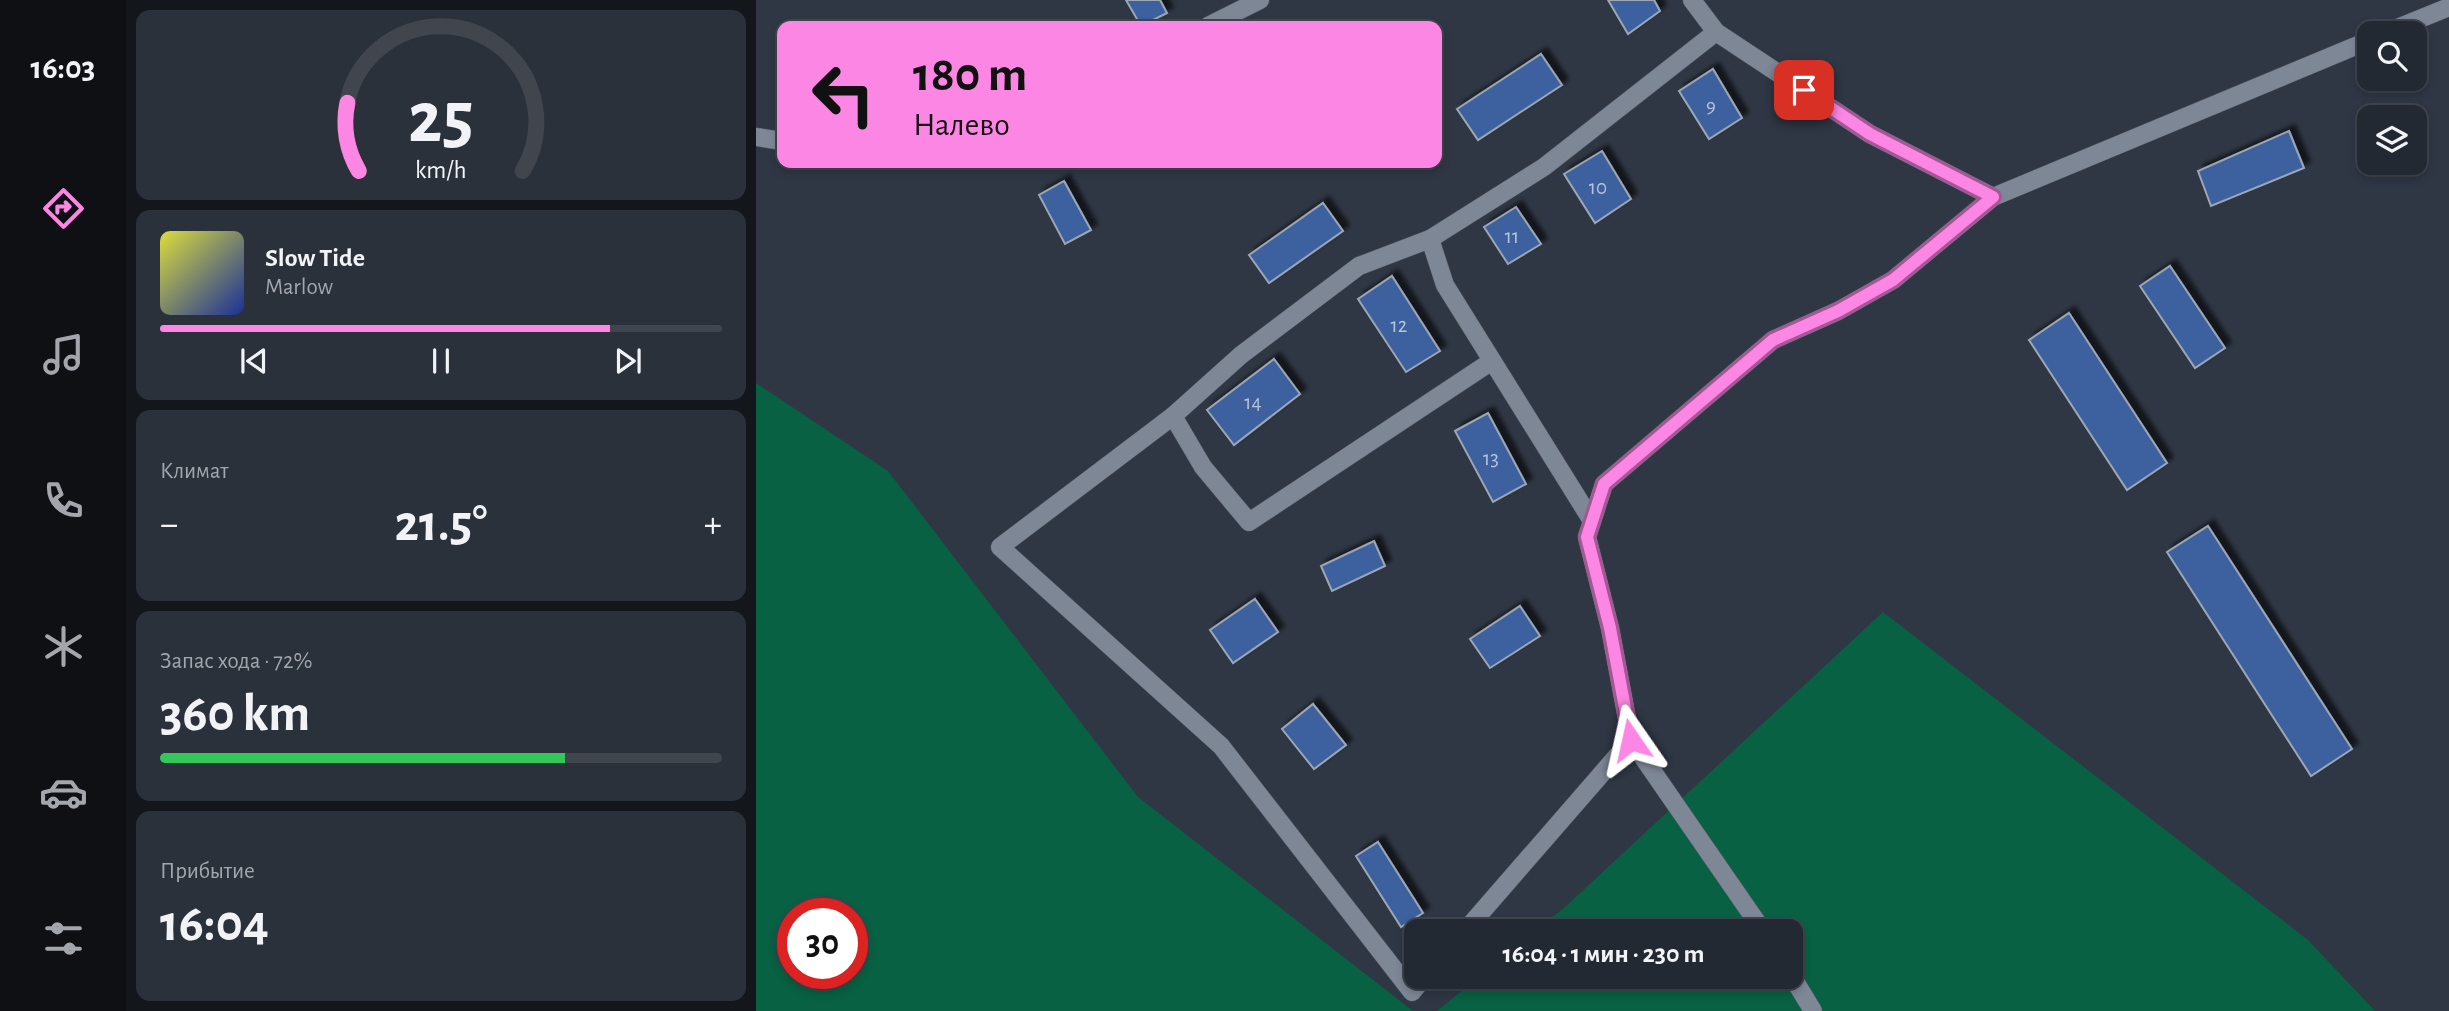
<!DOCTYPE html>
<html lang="ru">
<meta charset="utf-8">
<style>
:root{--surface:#232933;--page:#2b313b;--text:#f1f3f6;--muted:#a3a6ac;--line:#40454e;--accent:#fc86e3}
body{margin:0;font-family:"Alegreya Sans",sans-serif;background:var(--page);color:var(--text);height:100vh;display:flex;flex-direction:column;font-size:26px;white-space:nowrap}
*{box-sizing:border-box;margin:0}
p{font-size:23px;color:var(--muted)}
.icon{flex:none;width:38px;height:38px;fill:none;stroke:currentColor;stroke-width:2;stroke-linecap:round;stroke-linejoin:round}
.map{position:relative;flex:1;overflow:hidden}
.details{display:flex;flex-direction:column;gap:10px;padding:10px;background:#13171c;width:630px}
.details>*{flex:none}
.guide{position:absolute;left:21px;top:21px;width:665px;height:147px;border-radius:14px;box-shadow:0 4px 10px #0003,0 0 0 2px var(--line);background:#fc86e3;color:#111;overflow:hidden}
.tools{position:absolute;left:1601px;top:21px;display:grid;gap:14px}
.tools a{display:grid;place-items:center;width:70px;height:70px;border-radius:14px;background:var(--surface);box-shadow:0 4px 10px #0003,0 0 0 2px var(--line);font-size:35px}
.speed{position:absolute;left:21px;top:898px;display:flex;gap:14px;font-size:35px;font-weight:700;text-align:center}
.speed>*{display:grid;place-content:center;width:91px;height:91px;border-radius:50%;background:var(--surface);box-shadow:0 4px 10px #0003,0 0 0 2px var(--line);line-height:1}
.speed .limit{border:10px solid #d22;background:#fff;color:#111}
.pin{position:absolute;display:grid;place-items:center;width:60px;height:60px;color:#fff;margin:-30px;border-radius:14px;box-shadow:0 4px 10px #0006}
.me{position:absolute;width:77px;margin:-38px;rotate:349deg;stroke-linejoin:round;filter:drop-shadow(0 0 5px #0008)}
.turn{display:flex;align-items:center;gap:24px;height:147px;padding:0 21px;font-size:32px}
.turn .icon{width:91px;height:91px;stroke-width:2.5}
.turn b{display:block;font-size:49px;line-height:60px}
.big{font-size:52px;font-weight:700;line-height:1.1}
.details .tile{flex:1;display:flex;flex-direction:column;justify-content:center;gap:10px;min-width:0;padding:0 24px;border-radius:14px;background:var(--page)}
.details .dial{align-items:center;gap:0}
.dial svg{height:182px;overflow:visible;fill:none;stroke:var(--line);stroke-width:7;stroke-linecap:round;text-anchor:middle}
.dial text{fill:var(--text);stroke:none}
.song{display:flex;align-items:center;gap:21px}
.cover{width:84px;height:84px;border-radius:10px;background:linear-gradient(135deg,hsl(60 70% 55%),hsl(230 70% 35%))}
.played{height:7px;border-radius:4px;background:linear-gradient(90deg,var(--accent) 80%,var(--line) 80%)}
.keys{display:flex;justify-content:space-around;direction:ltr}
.heat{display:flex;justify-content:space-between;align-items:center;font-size:38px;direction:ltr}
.charge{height:10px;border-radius:5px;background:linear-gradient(90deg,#34c759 72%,var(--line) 0)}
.trip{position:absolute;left:648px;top:919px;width:399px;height:70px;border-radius:14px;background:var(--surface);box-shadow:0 4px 10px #0003,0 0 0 2px var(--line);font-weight:700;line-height:70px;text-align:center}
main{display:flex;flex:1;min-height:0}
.tabs{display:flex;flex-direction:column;width:126px;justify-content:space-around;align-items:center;background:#0e1014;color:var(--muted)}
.tabs .icon{width:49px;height:49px}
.tabs .current{color:var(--accent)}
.tabs b{font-size:32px;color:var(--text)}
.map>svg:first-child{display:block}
.green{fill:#086142;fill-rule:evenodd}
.building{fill:#3c619e;stroke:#9ca6b5;stroke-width:2;filter:url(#shadow)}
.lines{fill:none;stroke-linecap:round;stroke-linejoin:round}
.minor-casing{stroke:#4f5661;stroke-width:19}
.minor{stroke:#7e8796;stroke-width:18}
.route-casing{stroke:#a45794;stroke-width:18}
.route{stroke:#fc86e3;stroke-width:12}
.labels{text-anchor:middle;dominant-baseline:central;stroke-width:7;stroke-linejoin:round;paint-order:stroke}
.number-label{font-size:21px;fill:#b7c4d9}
</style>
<main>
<nav class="tabs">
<b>16:03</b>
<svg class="icon current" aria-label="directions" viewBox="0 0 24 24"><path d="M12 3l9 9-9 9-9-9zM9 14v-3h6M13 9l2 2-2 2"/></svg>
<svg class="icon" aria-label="music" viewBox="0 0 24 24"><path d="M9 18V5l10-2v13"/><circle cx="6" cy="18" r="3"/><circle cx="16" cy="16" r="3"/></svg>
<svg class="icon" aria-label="phone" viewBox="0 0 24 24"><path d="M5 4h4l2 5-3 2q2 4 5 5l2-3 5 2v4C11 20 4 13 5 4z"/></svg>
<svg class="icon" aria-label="climate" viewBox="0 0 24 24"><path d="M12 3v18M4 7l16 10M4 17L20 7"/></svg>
<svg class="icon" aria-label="car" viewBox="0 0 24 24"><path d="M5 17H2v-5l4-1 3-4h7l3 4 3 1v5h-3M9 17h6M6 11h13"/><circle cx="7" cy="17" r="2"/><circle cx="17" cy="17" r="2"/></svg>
<svg class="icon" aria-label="filters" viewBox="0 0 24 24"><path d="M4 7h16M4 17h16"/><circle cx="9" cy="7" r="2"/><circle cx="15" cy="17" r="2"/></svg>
</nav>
<section class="details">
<div class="tile dial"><svg viewBox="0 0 100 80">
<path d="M14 69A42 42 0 1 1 86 69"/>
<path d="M14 69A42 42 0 0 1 9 39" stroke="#fc86e3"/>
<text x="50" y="56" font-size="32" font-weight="700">25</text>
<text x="50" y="72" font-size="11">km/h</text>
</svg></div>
<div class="tile">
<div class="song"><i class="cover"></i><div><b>Slow Tide</b><p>Marlow</p></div></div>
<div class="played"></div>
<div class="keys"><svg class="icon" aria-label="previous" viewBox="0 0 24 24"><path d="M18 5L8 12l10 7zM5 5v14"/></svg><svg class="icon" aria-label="pause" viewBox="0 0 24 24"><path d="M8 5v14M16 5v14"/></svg><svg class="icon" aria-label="next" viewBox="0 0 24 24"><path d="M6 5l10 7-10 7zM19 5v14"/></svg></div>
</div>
<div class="tile"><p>Климат</p>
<div class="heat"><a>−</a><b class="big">21.5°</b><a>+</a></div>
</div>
<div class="tile"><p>Запас хода · 72%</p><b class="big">360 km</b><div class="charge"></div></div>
<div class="tile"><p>Прибытие</p><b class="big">16:04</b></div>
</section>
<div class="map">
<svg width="1693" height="1011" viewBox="0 0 1693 1011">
<defs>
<filter id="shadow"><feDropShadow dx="6" dy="-6" stdDeviation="2" flood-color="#0009"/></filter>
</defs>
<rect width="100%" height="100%" fill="#2f3744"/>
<g class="green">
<path d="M 0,383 L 132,471 L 382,797 L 657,1011 L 0,1011 ZM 37,914 L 96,914 L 96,973 L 37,973 Z"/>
<polygon points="1127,612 1552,940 1619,1011 681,1011 723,977 1034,976 1034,931 779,931 809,907"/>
</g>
<g class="building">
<polygon points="370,0 404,0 411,13 385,26"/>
<polygon points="852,0 898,0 904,11 872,34"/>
<polygon points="785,54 806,85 722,140 701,109"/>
<polygon points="957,69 986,118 953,139 923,91"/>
<polygon points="1533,131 1548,168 1455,206 1442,171"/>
<polygon points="846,151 875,199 839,223 808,174"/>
<polygon points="308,181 335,230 309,244 283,195"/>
<polygon points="567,203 587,231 513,283 493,255"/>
<polygon points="760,207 785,244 752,264 728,227"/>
<polygon points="1414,266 1469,348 1439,368 1384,286"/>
<polygon points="636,276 684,351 650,372 602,299"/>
<polygon points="1313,313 1411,463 1371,490 1273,340"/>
<polygon points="518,359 544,394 478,445 451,410"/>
<polygon points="732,413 770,484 737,502 699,431"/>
<polygon points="1452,526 1596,749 1555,776 1411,552"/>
<polygon points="618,541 629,566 576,591 565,566"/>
<polygon points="499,599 522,632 477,663 454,630"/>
<polygon points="764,606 784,636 734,668 714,639"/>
<polygon points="557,704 590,745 558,769 526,729"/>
<polygon points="622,842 667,913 645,927 600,856"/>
</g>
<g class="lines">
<g class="minor-casing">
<g id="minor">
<polyline points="936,0 960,32 1114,134 1237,197"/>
<polyline points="452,26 504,0"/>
<polyline points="1629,33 1693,7"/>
<polyline points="0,137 26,141"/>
<polyline points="674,239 603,266 485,355 417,416 447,467 493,522 736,361"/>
<polyline points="417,416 244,547 465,746 656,992 669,976"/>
<polyline points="836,521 689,285 674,239 788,167 960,32"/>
<polyline points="875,740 1007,931"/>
<polyline points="709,931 875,740 854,628 831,537 848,484 1017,340 1082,311 1137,280 1237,197 1614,40"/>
<polyline points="1034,973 1057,1011"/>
</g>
</g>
<use href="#minor" class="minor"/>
</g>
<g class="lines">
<g class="route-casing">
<polyline id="route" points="875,740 854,628 831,537 848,484 1017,340 1082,311 1137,280 1237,197 1114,134 1048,90"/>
</g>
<use href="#route" class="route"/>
</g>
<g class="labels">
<g class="number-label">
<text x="955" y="105">9</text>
<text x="842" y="187">10</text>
<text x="756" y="236">11</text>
<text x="643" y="325">12</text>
<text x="497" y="402">14</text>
<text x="735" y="458">13</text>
</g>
</g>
</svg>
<div class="tools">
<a><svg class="icon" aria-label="search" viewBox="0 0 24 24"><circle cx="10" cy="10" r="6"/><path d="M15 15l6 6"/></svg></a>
<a><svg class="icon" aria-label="layers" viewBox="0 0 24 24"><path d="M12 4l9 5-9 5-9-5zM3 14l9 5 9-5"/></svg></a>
</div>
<div class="speed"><div class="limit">30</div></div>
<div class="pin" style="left:1048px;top:90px;background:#d93025"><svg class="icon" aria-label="arrive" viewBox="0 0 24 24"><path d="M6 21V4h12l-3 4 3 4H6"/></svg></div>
<svg class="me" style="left:875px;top:740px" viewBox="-20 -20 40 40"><path d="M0-17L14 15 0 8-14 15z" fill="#fc86e3" stroke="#fff" stroke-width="4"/></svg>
<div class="trip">16:04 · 1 мин · 230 m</div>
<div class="guide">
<div class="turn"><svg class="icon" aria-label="left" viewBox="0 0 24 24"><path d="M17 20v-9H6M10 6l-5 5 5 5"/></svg><div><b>180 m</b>Налево</div></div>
</div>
</div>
</main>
